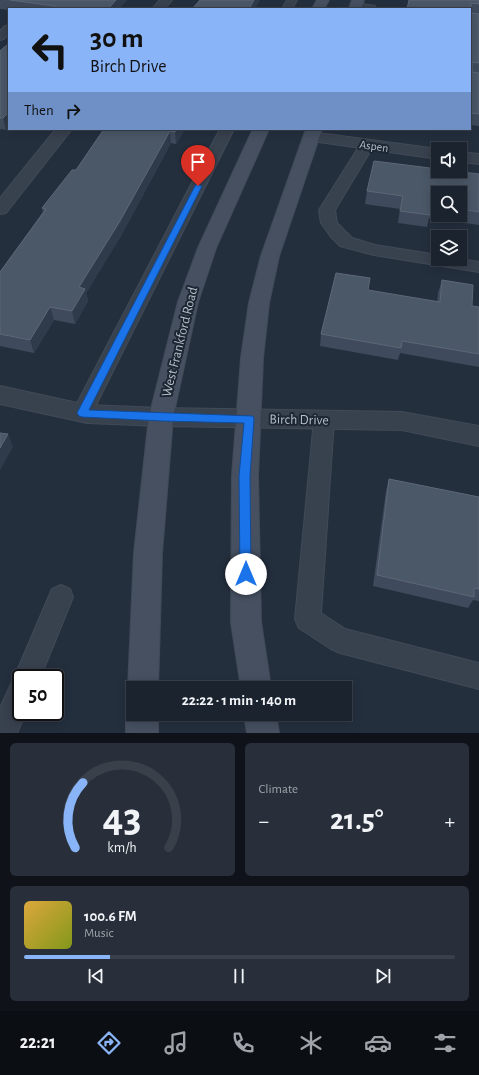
<!DOCTYPE html>
<meta charset="utf-8">
<style>
:root{--surface:#1b232e;--page:#282f3a;--text:#f1f3f6;--muted:#a0a4aa;--line:#39404a;--accent:#8ab4f8}
body{margin:0;font-family:"Alegreya Sans",sans-serif;background:var(--page);color:var(--text);height:100vh;display:flex;flex-direction:column;font-size:15px;white-space:nowrap}
*{box-sizing:border-box;margin:0}
p{font-size:13px;color:var(--muted)}
.icon{flex:none;width:22px;height:22px;fill:none;stroke:currentColor;stroke-width:2;stroke-linecap:round;stroke-linejoin:round}
.map{position:relative;height:733px;overflow:hidden}
.side{display:flex;flex-direction:column;gap:10px;padding:10px;background:#0f1319;flex:1}
.side>*{flex:none}
.banner{position:absolute;left:8px;top:8px;width:463px;height:122px;border-radius:0px;box-shadow:0 2px 10px #0003,0 0 0 1px var(--line);background:#8ab4f8;color:#111;overflow:hidden}
.tools{position:absolute;left:431px;top:142px;display:grid;gap:8px}
.tools a{display:grid;place-items:center;width:36px;height:36px;border-radius:0px;background:var(--surface);box-shadow:0 2px 10px #0003,0 0 0 1px var(--line);font-size:20px}
.speed{position:absolute;left:12px;top:669px;display:flex;gap:8px;font-size:20px;font-weight:700;text-align:center}
.speed>*{display:grid;place-content:center;width:52px;height:52px;border-radius:50%;background:var(--surface);box-shadow:0 2px 10px #0003,0 0 0 1px var(--line);line-height:1}
.speed .limit{border:2px solid #111;border-radius:6px;background:#fff;color:#111}
.pin{position:absolute;display:grid;place-items:center;width:34px;height:34px;color:#fff;margin:-41px -17px;border-radius:50% 50% 50% 0;rotate:-45deg;box-shadow:0 0 4px #0007}
.pin .icon{rotate:45deg}
.me{position:absolute;width:44px;margin:-22px;rotate:0deg;stroke-linejoin:round;filter:drop-shadow(0 0 3px #0008)}
.turn{display:flex;align-items:center;gap:14px;height:84px;padding:0 16px;font-size:18px}
.turn .icon{width:52px;height:52px;stroke-width:2.5}
.turn b{display:block;font-size:28px;line-height:34px}
.then{display:flex;align-items:center;height:38px;padding:0 16px;background:#0003;gap:8px;font-size:15px}
.big{font-size:30px;font-weight:600;line-height:1.1}
.side .tile{flex:1;display:flex;flex-direction:column;justify-content:center;gap:6px;min-width:0;padding:0 14px;border-radius:6px;background:var(--page)}
.side .dial{align-items:center;gap:0}
.dial svg{height:104px;overflow:visible;fill:none;stroke:var(--line);stroke-width:7;stroke-linecap:round;text-anchor:middle}
.dial text{fill:var(--text);stroke:none}
.song{display:flex;align-items:center;gap:12px}
.cover{width:48px;height:48px;border-radius:6px;background:linear-gradient(135deg,hsl(40 70% 55%),hsl(70 70% 35%))}
.played{height:4px;border-radius:2px;background:linear-gradient(90deg,var(--accent) 20%,var(--line) 20%)}
.keys{display:flex;justify-content:space-around;direction:ltr}
.heat{display:flex;justify-content:space-between;align-items:center;font-size:22px;direction:ltr}
.side .tiles{flex:1;display:grid;gap:10px;grid-template-columns:1fr 1fr}
.tile:last-child{grid-column:span 2}
.trip{position:absolute;left:126px;top:681px;width:226px;height:40px;border-radius:0px;background:var(--surface);box-shadow:0 2px 10px #0003,0 0 0 1px var(--line);font-weight:600;line-height:40px;text-align:center}
.dock{display:flex;height:64px;justify-content:space-around;align-items:center;background:#0b0e12;color:var(--muted)}
.dock .icon{width:28px;height:28px}
.dock .on{color:var(--accent)}
.dock b{font-size:18px;color:var(--text)}
.map>svg:first-child{display:block}
.lines{fill:none;stroke-linecap:round;stroke-linejoin:round}
.lane-casing{stroke:#414a57;stroke-width:2}
.street-casing{stroke:#414a57;stroke-width:2}
.secondary-casing{stroke:#414a57;stroke-width:2}
.lane{fill:#38414e;fill-rule:evenodd}
.street{fill:#38414e;fill-rule:evenodd}
.secondary{fill:#465061;fill-rule:evenodd}
.wall{fill:#3f4b5c;fill-rule:evenodd}
.shaded-wall{fill:#2f3b4b}
.building{fill:#4b5868;stroke:#5c6777}
.route{fill:#1a73e8;stroke:#114b97}
.labels{text-anchor:middle;dominant-baseline:central;stroke-width:4;stroke-linejoin:round;paint-order:stroke}
.far-street-label{font-size:12px;fill:#b4bcc9;stroke:#1d2633}
.street-label{font-size:14px;fill:#b4bcc9;stroke:#1d2633}
</style>
<div class="map">
<svg width="479" height="733" viewBox="0 0 479 733">
<rect width="100%" height="100%" fill="#242f3e"/>
<g class="lines">
<g class="lane-casing">
<g id="lane">
<polygon points="287,0 297,0 292,9 282,9"/>
<polygon points="9,25 9,34 4,39 0,40 0,31 5,26"/>
<polygon points="220,129 234,129 89,419 82,421 75,419 72,413"/>
<polygon points="367,141 372,142 374,145 335,210 337,223 352,238 375,245 438,255 438,259 460,259 479,262 479,272 374,255 340,246 331,237 321,223 319,210 360,145 362,142"/>
<polygon points="324,412 331,414 334,420 321,613 345,629 479,663 479,689 340,653 331,649 299,628 295,619 314,420 317,414"/>
<polygon points="61,585 70,589 73,597 40,678 21,678 21,712 26,712 17,733 0,733 0,708 12,682 15,680 14,678 52,589"/>
</g>
</g>
<g class="street-casing">
<g id="street">
<polygon points="160,0 172,0 164,9 152,9"/>
<polygon points="356,3 375,6 377,9 351,9 350,7 352,4"/>
<polygon points="56,129 72,129 6,213 0,214 0,198"/>
<polygon points="311,132 438,149 438,159 305,140 303,137 305,134"/>
<polygon points="460,152 479,154 479,164 460,162"/>
<polygon points="0,386 87,405 161,408 402,412 479,426 479,446 402,430 161,426 87,423 0,404"/>
</g>
</g>
<g class="secondary-casing">
<g id="secondary">
<polygon points="317,0 329,0 324,9 312,9"/>
<polygon points="352,0 364,0 361,9 349,9"/>
<polygon points="253,129 269,129 216,248 198,302 173,417 162,553 158,688 133,688 133,699 128,688 134,553 149,417 178,302 198,248"/>
<polygon points="306,129 322,129 279,256 269,303 263,358 258,476 261,622 271,688 241,688 231,622 232,476 241,358 249,303 261,256"/>
<polygon points="133,702 133,714 158,714 158,733 126,733 126,714 131,703"/>
<polygon points="244,714 276,714 279,733 247,733"/>
</g>
</g>
<use href="#lane" class="lane"/>
<use href="#street" class="street"/>
<use href="#secondary" class="secondary"/>
</g>
<g class="wall">
<polygon points="0,0 127,0 119,9 9,9 9,10 0,9"/>
<polygon points="409,0 479,0 479,126 470,125 470,9"/>
<polygon points="9,43 9,127 6,130 1,129 0,130 0,51"/>
<polygon points="104,129 185,129 176,144 171,143 122,234 86,293 88,301 75,324 54,320 34,353 0,346 0,272 43,212 42,208 76,170"/>
<path d="M 479,174 L 479,225 L 429,218 L 427,227 L 398,223 L 400,209 L 365,204 L 367,191 ZM 438,193 L 460,193 L 460,215 L 438,215 Z"/>
<polygon points="442,280 472,306 479,307 479,367 400,353 398,360 320,346 321,334 368,290 437,302 438,293"/>
<polygon points="389,479 479,497 479,601 473,600 468,608 373,586 386,491"/>
</g>
<g class="shaded-wall">
<polygon points="116,0 127,0 119,9 108,9"/>
<polygon points="254,0 260,0 255,9 249,9"/>
<polygon points="9,112 9,127 6,130 3,118"/>
<polygon points="177,129 185,129 176,144 175,132"/>
<polygon points="170,131 171,143 122,234 86,293 88,301 75,324 72,311 79,287"/>
<polygon points="50,307 54,320 34,353 30,340"/>
<polygon points="8,434 13,447 0,470 0,448"/>
</g>
<g class="building">
<polygon points="10,0 116,0 108,9 55,9 55,6"/>
<polygon points="200,0 254,0 249,9 192,9"/>
<polygon points="409,0 479,0 479,4 471,3 471,13 479,14 479,63 472,62 472,72 479,73 479,114 470,113 470,9 407,9"/>
<polygon points="9,43 9,112 3,118 0,118 0,51"/>
<polygon points="104,129 177,129 175,132 170,131 120,221 79,287 85,289 72,311 50,307 30,340 0,334 0,272 46,209 42,208 72,170 76,170"/>
<polygon points="374,161 438,169 438,171 453,171 479,174 479,212 460,209 460,193 438,193 438,206 431,205 430,215 400,211 403,196 367,191"/>
<polygon points="336,273 370,278 368,290 440,302 442,280 473,285 472,306 479,307 479,354 402,341 401,348 321,334"/>
<polygon points="0,433 8,434 0,448"/>
<polygon points="389,479 479,497 479,589 474,588 474,597 377,575"/>
</g>
<polygon class="route" points="196,184 202,186 89,410 253,416 254,419 250,476 251,574 250,578 246,580 242,578 240,574 239,476 244,423 162,421 82,417 79,416 77,413"/>
<g class="labels">
<g class="far-street-label">
<text transform="translate(374 146) rotate(8)">Aspen</text>
</g>
<g class="street-label">
<text transform="translate(180 342) rotate(-76)">West Frankford Road</text>
<text transform="translate(299 420) rotate(1)">Birch Drive</text>
</g>
</g>
</svg>
<div class="tools">
<a><svg class="icon" aria-label="sound" viewBox="0 0 24 24"><path d="M4 9h4l5-4v14l-5-4H4zM17 9q2 3 0 6"/></svg></a>
<a><svg class="icon" aria-label="search" viewBox="0 0 24 24"><circle cx="10" cy="10" r="6"/><path d="M15 15l6 6"/></svg></a>
<a><svg class="icon" aria-label="layers" viewBox="0 0 24 24"><path d="M12 4l9 5-9 5-9-5zM3 14l9 5 9-5"/></svg></a>
</div>
<div class="speed"><div class="limit">50</div></div>
<div class="pin" style="left:198px;top:186px;background:#d93025"><svg class="icon" aria-label="arrive" viewBox="0 0 24 24"><path d="M6 21V4h12l-3 4 3 4H6"/></svg></div>
<svg class="me" style="left:246px;top:574px" viewBox="-20 -20 40 40"><circle r="19" fill="#fff"/><path d="M0-13L10 11 0 6-10 11z" fill="#1a73e8"/></svg>
<div class="trip">22:22 · 1 min · 140 m</div>
<div class="banner">
<div class="turn"><svg class="icon" aria-label="left" viewBox="0 0 24 24"><path d="M17 20v-9H6M10 6l-5 5 5 5"/></svg><div><b>30 m</b>Birch Drive</div></div>
<div class="then">Then<svg class="icon" aria-label="right" viewBox="0 0 24 24"><path d="M7 20v-9h11M14 6l5 5-5 5"/></svg></div>
</div>
</div>
<section class="side">
<div class="tiles">
<div class="tile dial"><svg viewBox="0 0 100 80">
<path d="M14 69A42 42 0 1 1 86 69"/>
<path d="M14 69A42 42 0 0 1 20 19" stroke="#8ab4f8"/>
<text x="50" y="56" font-size="32" font-weight="700">43</text>
<text x="50" y="72" font-size="11">km/h</text>
</svg></div>
<div class="tile"><p>Climate</p>
<div class="heat"><a>−</a><b class="big">21.5°</b><a>+</a></div>
</div>
<div class="tile">
<div class="song"><i class="cover"></i><div><b>100.6 FM</b><p>Music</p></div></div>
<div class="played"></div>
<div class="keys"><svg class="icon" aria-label="previous" viewBox="0 0 24 24"><path d="M18 5L8 12l10 7zM5 5v14"/></svg><svg class="icon" aria-label="pause" viewBox="0 0 24 24"><path d="M8 5v14M16 5v14"/></svg><svg class="icon" aria-label="next" viewBox="0 0 24 24"><path d="M6 5l10 7-10 7zM19 5v14"/></svg></div>
</div>
</div>
</section>
<nav class="dock">
<b>22:21</b>
<svg class="icon on" aria-label="directions" viewBox="0 0 24 24"><path d="M12 3l9 9-9 9-9-9zM9 14v-3h6M13 9l2 2-2 2"/></svg>
<svg class="icon" aria-label="music" viewBox="0 0 24 24"><path d="M9 18V5l10-2v13"/><circle cx="6" cy="18" r="3"/><circle cx="16" cy="16" r="3"/></svg>
<svg class="icon" aria-label="phone" viewBox="0 0 24 24"><path d="M5 4h4l2 5-3 2q2 4 5 5l2-3 5 2v4C11 20 4 13 5 4z"/></svg>
<svg class="icon" aria-label="climate" viewBox="0 0 24 24"><path d="M12 3v18M4 7l16 10M4 17L20 7"/></svg>
<svg class="icon" aria-label="car" viewBox="0 0 24 24"><path d="M5 17H2v-5l4-1 3-4h7l3 4 3 1v5h-3M9 17h6M6 11h13"/><circle cx="7" cy="17" r="2"/><circle cx="17" cy="17" r="2"/></svg>
<svg class="icon" aria-label="filters" viewBox="0 0 24 24"><path d="M4 7h16M4 17h16"/><circle cx="9" cy="7" r="2"/><circle cx="15" cy="17" r="2"/></svg>
</nav>
